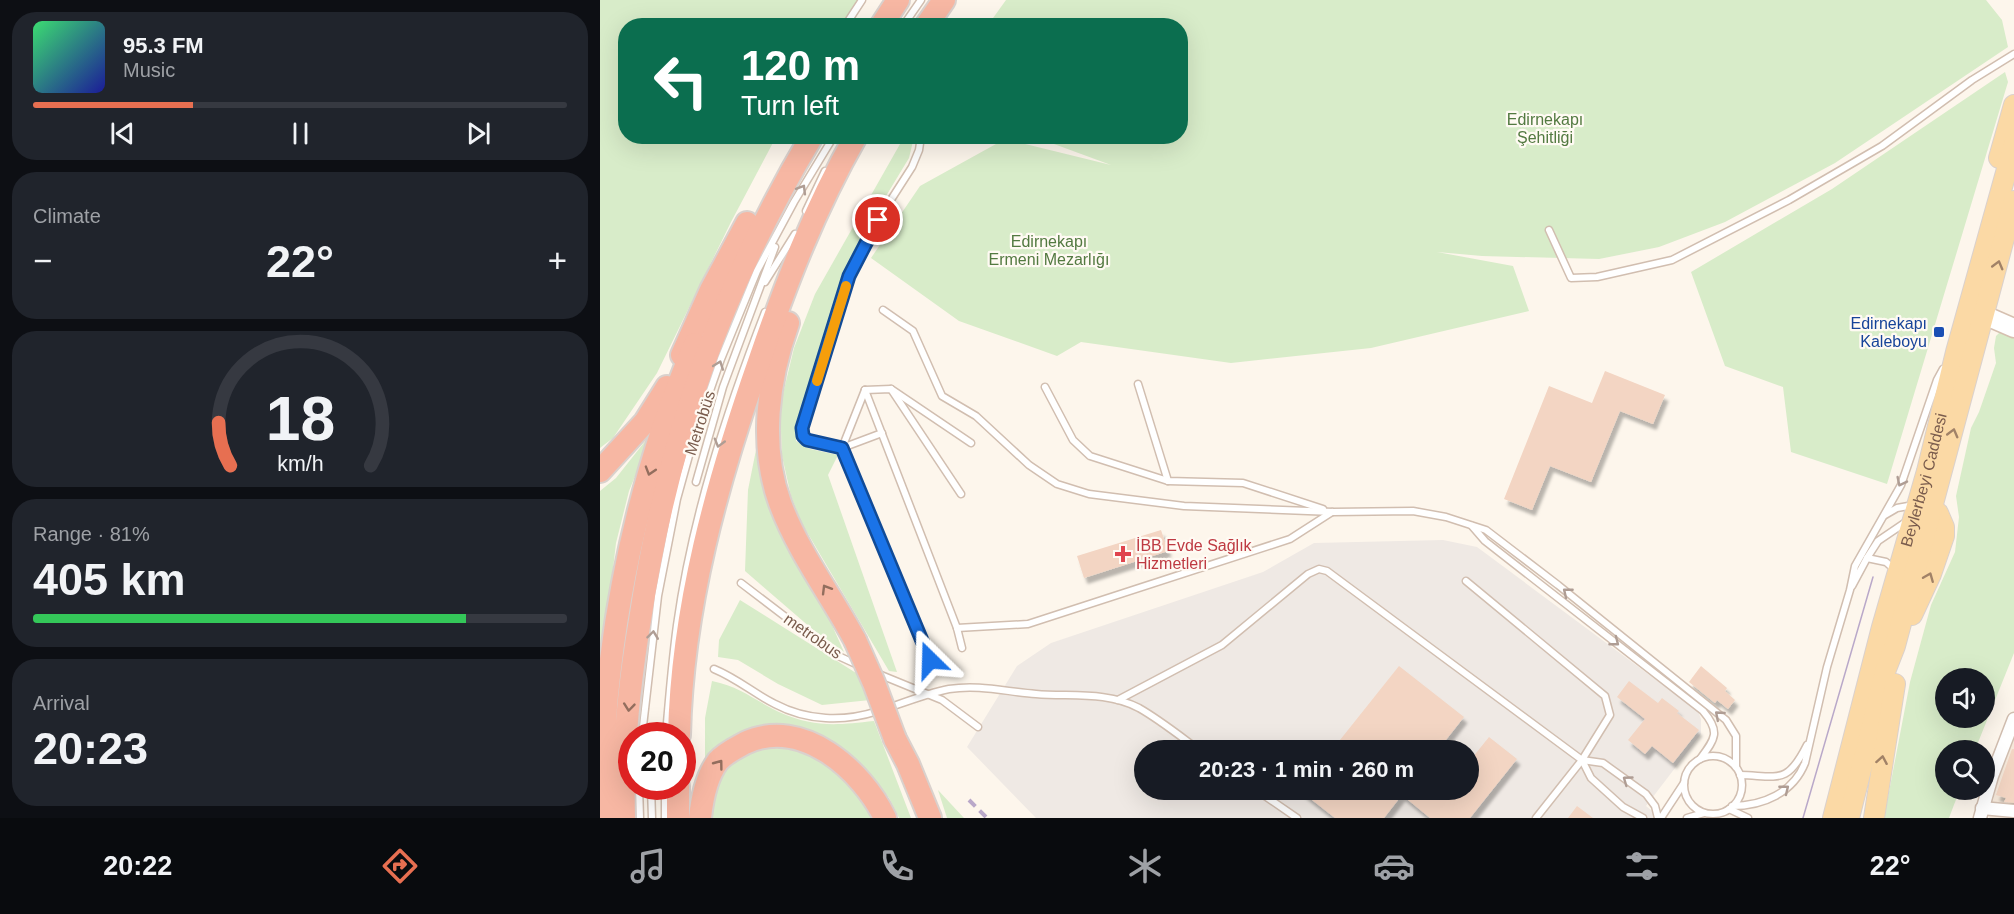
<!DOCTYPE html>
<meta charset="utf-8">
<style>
:root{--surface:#171b24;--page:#20242c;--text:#f1f3f6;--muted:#9ea1a6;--line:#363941;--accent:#e76f51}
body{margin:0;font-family:Helvetica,sans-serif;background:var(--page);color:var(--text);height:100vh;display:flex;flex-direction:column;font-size:22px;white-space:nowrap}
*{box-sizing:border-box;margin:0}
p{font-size:20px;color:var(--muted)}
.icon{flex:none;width:33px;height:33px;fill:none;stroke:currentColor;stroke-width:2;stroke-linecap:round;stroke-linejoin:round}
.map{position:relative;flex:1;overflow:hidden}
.side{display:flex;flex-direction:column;gap:12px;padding:12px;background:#0d0f14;width:600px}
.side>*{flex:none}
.banner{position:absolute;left:18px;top:18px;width:570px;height:126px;border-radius:24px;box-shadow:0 6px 24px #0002;background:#0b6e4f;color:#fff;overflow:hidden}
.fabs{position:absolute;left:1335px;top:668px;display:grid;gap:12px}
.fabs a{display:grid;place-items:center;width:60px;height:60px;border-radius:50%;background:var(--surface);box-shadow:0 6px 24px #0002;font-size:30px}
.speed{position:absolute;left:18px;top:722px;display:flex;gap:12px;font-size:30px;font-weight:700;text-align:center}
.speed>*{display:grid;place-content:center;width:78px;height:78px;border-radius:50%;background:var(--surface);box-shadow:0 6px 24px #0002;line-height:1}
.speed .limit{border:9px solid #d22;background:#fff;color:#111}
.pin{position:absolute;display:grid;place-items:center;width:51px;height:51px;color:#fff;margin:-26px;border:3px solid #fff;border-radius:50%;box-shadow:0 2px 6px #0007}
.me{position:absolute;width:66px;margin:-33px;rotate:338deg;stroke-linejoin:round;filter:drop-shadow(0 0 4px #0008)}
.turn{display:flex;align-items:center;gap:21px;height:126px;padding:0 24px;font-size:27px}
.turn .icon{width:78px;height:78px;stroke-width:2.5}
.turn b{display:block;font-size:42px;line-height:51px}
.big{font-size:45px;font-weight:800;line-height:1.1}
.side .card{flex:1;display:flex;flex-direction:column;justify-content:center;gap:9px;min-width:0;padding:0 21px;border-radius:24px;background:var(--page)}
.side .dial{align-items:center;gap:0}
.dial svg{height:156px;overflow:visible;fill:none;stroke:var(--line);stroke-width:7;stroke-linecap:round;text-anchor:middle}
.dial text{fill:var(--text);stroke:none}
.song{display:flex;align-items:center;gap:18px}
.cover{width:72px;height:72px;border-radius:9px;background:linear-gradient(135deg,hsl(140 70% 55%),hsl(240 70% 35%))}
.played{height:6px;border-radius:3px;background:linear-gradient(90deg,var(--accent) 30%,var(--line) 30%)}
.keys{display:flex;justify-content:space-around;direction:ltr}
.heat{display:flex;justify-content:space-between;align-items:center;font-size:33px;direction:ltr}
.charge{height:9px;border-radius:4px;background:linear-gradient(90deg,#34c759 81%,var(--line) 0)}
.trip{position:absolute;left:534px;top:740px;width:345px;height:60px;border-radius:30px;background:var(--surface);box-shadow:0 6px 24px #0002;font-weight:800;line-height:60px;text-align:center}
.menu{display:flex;height:96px;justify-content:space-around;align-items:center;background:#090b0e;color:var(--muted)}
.menu .icon{width:42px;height:42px}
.menu .current{color:var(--accent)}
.menu b{font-size:27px;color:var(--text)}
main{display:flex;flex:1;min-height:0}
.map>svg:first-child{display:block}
.residential{fill:#f5e8da}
.industrial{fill:#efe9e4;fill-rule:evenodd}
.green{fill:#d8ecc9;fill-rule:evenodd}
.building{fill:#f3d5c3;filter:url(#shadow)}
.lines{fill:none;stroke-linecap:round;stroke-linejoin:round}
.lane-casing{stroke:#d1beb0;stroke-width:9}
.street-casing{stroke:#d1beb0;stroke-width:15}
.secondary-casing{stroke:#d6c0b0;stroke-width:21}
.primary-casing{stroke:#dad1cd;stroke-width:22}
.highway-casing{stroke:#dad1cd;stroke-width:26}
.lane{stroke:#fff;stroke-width:6}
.street{stroke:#fff;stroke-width:12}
.secondary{stroke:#fff;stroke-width:18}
.primary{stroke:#fbd9a5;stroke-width:20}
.highway{stroke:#f7b7a3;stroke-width:22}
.tram{stroke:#b9a8c9;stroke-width:1.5}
.rail{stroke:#b9a8c9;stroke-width:4;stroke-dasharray:9 6;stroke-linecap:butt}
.highway-bridge-casing{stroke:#dad1cd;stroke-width:26;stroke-linecap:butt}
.highway-bridge{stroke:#f7b7a3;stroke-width:22}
.oneway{stroke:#af9d94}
.oneway2{stroke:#a18267}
.oneway3{stroke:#936e5e}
.route-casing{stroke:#114b97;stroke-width:15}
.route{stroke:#1a73e8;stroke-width:10}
.slow{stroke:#f59e0b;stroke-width:10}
.transit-dot{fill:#1a4fb4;stroke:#fffaf3;stroke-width:2}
.health-dot{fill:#e0444e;stroke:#fffaf3;stroke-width:2}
.labels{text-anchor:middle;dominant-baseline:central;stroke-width:4.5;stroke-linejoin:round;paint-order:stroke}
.park-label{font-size:16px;fill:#537a41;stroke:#fffaf3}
.transit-label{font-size:16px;fill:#164399;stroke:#fffaf3;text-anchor:end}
.street-label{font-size:16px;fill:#7a5c4d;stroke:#fffaf3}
.health-label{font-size:16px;fill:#be3a42;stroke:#fffaf3;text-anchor:start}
</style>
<main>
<section class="side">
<div class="card">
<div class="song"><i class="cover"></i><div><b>95.3 FM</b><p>Music</p></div></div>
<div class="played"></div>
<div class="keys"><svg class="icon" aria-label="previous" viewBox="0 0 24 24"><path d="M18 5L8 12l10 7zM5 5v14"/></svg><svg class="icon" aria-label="pause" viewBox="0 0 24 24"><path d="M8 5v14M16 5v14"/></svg><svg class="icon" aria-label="next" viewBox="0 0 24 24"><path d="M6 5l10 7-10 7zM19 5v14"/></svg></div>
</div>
<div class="card"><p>Climate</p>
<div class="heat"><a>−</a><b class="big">22°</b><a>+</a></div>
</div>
<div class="card dial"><svg viewBox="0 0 100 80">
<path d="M14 69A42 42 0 1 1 86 69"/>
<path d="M14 69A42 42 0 0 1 8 47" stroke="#e76f51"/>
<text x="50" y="56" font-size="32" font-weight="700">18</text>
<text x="50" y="72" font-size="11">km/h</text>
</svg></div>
<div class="card"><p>Range · 81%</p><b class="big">405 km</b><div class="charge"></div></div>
<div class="card"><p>Arrival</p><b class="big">20:23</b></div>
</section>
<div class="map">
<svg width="1414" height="818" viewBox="0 0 1414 818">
<defs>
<filter id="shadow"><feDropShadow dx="3.5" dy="6" stdDeviation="1.5" flood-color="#0004"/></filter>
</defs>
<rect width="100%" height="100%" fill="#fdf6ec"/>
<polygon class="residential" points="1414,735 1414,818 1389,818 1400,770"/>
<path class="industrial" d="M 843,540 L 877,547 L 1098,711 L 1101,719 L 1101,734 L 1046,806 L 1061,818 L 436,818 L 367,747 L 417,666 L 451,643 L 663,572 L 714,543 ZM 544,750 L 868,750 L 868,789 L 544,789 Z"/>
<g class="green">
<polygon points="0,0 266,0 249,25 26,26 26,136 176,137 131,222 57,373 13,438 0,448"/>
<polygon points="406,0 1386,0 1402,20 1408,47 1235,163 1125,222 1059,247 999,259 882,256 837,252 913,266 929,311 771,348 631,363 481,342 457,356 359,321 271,258 320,186 405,139 511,165 435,137 580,136 580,26 388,25"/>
<polygon points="1405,72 1408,82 1287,484 1191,452 1183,387 1125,366 1091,272 1232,189"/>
<polygon points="304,137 314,137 309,158 263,234 244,278 198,425 196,441 210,449 238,455 228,475 297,672 289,671 201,522 191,496 182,456 180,406 194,348 215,294"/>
<path d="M 1402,330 L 1414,331 L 1414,653 L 1375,750 L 1346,750 L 1346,789 L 1360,789 L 1349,818 L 1284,818 L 1310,682 L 1331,605 L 1355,552 L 1359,517 L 1356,496 L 1371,428 L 1379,412 L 1396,363 L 1394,348 L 1396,336 ZM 1346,678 L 1384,678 L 1384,717 L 1346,717 Z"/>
<polygon points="54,430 29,491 16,543 3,656 0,652 0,491 16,478"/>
<polygon points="157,445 162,468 244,652 211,628 145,571 148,490"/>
<polygon points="140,600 264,678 270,700 222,705 178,684 138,660 118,657 119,640"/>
<path d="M 112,681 C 141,687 154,700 179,712 C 215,728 237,725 274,721 L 311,818 L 299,818 L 289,798 L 273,778 L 248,753 L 214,732 L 191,727 L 105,768 L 105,718 Z"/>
<path d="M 175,746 C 184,747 195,747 203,750 C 237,762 257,791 278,818 L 107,818 L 118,775 L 151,748 Z"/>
<polygon points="338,790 364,818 347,818"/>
</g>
<g class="building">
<polygon points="1005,371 1065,395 1053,424 1020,411 991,482 950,466 932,510 904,499 949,386 992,403"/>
<polygon points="561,530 568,551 484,578 477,556"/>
<polygon points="799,666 864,717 838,750 732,750"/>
<polygon points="1101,666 1127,688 1125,691 1135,700 1128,709 1117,700 1115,703 1089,682"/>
<polygon points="1029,681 1058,703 1062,698 1079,711 1077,713 1099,730 1073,763 1052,746 1045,754 1028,740 1045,719 1017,697"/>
<polygon points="889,737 917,759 870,818 830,818 802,795 784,818 735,818 698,789 868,789 868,763"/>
<polygon points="1412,749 1414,749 1414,803 1404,802 1406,798 1396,795"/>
<polygon points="977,806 993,818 968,818"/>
</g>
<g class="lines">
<g class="lane-casing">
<g id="lane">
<polyline points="245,26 262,0"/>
<polyline points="303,26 321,0"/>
<polyline points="206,211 225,171"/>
<polyline points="949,230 971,278 997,277 1072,260 1189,200 1282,146 1372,80 1414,54"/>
<polyline points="165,282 195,234"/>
<polyline points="283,310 313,331 342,396 376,416 429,465 457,484 489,494 584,506 733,512 813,511 846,517 886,530 958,585 1126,720 1136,736 1136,767"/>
<polyline points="538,384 568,481"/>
<polyline points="445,387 473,440 490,456 568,481 643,483 723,509"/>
<polyline points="291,389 361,494"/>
<polyline points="265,390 242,448 330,660"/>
<polyline points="265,390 357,628 362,648"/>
<polyline points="265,390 291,389 371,443"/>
<polyline points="282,433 242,448 207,440 203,436 202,428 249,276 278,220 312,167 319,150 321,136"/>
<polyline points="96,482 123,387 175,247"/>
<polyline points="1285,515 1297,508 1314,505"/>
<path d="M 872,526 L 885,541 L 1103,711 C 1121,732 1115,739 1100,759"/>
<polyline points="1267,558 1286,562 1295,570"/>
<polyline points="866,581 1005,696 1010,715 982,760 936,818"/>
<polyline points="141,583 234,654 258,665"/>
<polyline points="1252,586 1267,558 1278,541 1306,522"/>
<polyline points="357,628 428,624 690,539 732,512"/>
<path d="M 114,669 C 138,679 153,693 175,704 C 207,721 244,722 278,711"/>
<polyline points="276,673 342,700 378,727"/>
<polyline points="518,700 622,645 708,574 719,569 727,571 982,760 1003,763 1046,794 1055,806 1058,818"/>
<path d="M 288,708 C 308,701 329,693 349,689 C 379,684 407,692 436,694 C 470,697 507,691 539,708 C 560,720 580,736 599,750"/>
<polyline points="42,735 58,596 77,499 95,434 121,359 157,271 194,202 234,136"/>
<path d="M 66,735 C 69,698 72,662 77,625 C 92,518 126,413 165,312"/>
<circle cx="1113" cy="785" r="29"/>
<polyline points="982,760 991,778 1023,807 1043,818"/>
<path d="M 1140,775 C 1179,776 1187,785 1207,745"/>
<polyline points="39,786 40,818"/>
<polyline points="51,786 52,818"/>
<polyline points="655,789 697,818"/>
<path d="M 1132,806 C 1163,806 1193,793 1205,763 L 1227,667 L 1250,590 L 1255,566 L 1301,485 L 1337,380 L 1343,369"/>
<polyline points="1129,809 1148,818"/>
<polyline points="65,818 65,786"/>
<polyline points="1061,818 1084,783"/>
<polyline points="1087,818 1104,813"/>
</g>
</g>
<g class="street-casing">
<g id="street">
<polyline points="1382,808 1414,811"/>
<polyline points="1380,818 1392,776 1414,719"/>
</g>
</g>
<g class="secondary-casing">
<polyline id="secondary" points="1384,315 1414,328"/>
</g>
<g class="primary-casing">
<g id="primary">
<polyline points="1399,158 1414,105"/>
<polyline points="1312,615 1331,574 1344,536 1344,527 1338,513 1326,506"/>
<path id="s1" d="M 1233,818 L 1282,627 L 1327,471 L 1356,352 L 1414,144"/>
<polyline points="1249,818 1286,669 1295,646 1414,201"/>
<polyline points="1274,818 1295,684"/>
</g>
</g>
<g class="highway-casing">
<g id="highway">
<polyline points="281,26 298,0"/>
<polyline points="326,26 344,0"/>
<path d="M 188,323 C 168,379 159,445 180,503 C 198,552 231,595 255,640"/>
<polyline points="82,355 111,290 147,223"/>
<polyline points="0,471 45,422 67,387"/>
<path d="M 79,735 C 82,607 117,482 159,362 C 186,283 214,210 256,136"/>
<polyline points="295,739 308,764 330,818"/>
<path d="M 3,818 C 4,777 3,736 7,695 C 19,574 47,456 95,344"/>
<path d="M 24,818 C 22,752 29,685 40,620 C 67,443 120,290 212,136"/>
<polyline points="78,818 78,786"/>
<path d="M 100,818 C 102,799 106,777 118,761 C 125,753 136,748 145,743 C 202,716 262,770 285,818"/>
</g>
</g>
<use href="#lane" class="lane"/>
<use href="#street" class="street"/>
<use href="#secondary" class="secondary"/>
<use href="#primary" class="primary"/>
<use href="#highway" class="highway"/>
<polyline class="tram" points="1203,818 1273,577"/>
<polyline class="rail" points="369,800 387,818"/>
<g class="highway-bridge-casing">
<polyline id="highway-bridge" points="255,640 274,683 295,739"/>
</g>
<use href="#highway-bridge" class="highway-bridge"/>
</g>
<defs><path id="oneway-chevron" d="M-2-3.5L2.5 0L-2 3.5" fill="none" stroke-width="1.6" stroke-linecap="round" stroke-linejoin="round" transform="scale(1.5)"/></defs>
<g class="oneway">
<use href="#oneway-chevron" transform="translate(202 189) rotate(-59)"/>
<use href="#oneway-chevron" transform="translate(119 365) rotate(-70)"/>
<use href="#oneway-chevron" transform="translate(119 443) rotate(106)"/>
<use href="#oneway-chevron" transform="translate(1301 482) rotate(116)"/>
<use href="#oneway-chevron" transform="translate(967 592) rotate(-141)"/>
<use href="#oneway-chevron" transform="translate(53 635) rotate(-83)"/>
<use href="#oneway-chevron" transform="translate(1015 642) rotate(38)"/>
<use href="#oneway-chevron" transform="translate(1119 715) rotate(-139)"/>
<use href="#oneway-chevron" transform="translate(1027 780) rotate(-144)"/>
<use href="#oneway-chevron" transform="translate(1185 789) rotate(-39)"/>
</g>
<g class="oneway2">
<use href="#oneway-chevron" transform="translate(1398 265) rotate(-75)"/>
<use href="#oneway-chevron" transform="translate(1353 433) rotate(-75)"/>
<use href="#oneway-chevron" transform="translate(1329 577) rotate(-68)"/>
<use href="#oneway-chevron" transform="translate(1282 760) rotate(-80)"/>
</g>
<g class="oneway3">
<use href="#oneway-chevron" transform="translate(50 471) rotate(107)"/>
<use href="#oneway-chevron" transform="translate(226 589) rotate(-121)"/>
<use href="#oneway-chevron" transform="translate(29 707) rotate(96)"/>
<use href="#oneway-chevron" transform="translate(119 764) rotate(-53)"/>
</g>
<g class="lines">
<g class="route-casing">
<polyline id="route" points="278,220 249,276 202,428 203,436 207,440 242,448 330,660"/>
</g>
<use href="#route" class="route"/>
<polyline class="slow" points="217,381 246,286"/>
</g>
<rect class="transit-dot" x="1333" y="326" width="12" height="12" rx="3"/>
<path class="health-dot" d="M520 545h6v6h6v6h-6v6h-6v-6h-6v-6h6z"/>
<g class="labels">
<g class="park-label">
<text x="945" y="119">Edirnekapı<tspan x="945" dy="18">Şehitliği</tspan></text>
<text x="449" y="241">Edirnekapı<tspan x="449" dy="18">Ermeni Mezarlığı</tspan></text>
</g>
<g class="transit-label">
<text x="1327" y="323">Edirnekapı<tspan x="1327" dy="18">Kaleboyu</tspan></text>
</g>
<g class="street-label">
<text transform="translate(100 423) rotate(-72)">Metrobüs</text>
<text stroke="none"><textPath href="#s1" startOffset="350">Beylerbeyi Caddesi</textPath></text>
<text transform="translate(213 636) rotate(35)">metrobus</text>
</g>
<g class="health-label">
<text x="536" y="545">İBB Evde Sağlık<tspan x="536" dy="18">Hizmetleri</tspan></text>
</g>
</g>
</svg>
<div class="fabs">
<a><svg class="icon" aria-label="sound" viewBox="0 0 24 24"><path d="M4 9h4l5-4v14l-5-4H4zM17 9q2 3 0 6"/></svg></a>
<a><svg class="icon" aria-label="search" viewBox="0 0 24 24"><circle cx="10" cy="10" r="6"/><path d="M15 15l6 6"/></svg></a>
</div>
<div class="speed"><div class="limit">20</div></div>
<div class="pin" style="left:278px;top:220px;background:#d93025"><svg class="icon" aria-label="arrive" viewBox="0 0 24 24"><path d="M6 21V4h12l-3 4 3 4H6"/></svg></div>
<svg class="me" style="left:330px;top:660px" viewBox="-20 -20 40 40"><path d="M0-17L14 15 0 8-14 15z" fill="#1a73e8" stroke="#fff" stroke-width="4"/></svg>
<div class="trip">20:23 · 1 min · 260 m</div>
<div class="banner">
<div class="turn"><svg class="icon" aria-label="left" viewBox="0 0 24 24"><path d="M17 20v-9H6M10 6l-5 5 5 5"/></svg><div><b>120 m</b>Turn left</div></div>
</div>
</div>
</main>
<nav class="menu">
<b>20:22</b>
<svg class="icon current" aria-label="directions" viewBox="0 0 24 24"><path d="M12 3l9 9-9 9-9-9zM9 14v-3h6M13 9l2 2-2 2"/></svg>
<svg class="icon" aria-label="music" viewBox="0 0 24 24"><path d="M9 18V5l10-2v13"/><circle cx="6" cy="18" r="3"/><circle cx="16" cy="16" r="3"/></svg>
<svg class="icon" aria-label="phone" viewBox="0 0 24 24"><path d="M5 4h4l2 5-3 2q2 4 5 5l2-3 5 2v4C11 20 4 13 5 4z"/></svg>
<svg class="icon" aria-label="climate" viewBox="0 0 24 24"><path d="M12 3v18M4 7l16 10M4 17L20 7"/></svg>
<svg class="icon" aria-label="car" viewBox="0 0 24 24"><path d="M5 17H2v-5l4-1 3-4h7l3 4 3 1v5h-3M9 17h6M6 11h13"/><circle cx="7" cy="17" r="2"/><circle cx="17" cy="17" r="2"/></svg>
<svg class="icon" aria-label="filters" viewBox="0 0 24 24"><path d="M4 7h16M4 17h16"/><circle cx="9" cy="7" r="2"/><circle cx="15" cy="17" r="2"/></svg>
<b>22°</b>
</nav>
